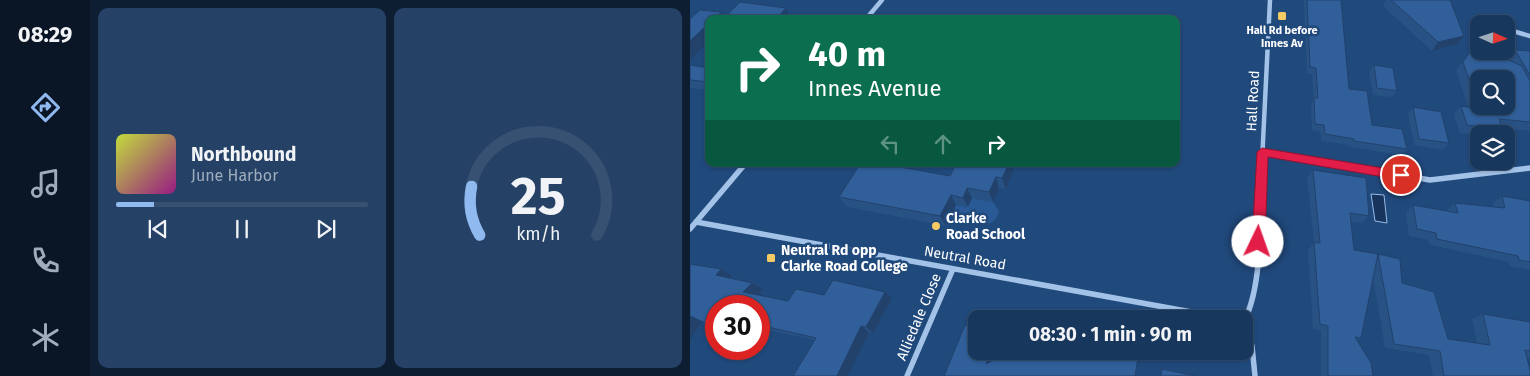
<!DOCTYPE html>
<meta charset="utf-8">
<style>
:root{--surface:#18375d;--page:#254266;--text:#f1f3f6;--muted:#9facbc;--line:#365172;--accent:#90b9f0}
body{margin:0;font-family:"Fira Sans",sans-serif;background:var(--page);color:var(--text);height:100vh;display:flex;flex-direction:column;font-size:19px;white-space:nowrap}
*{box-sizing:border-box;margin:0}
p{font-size:16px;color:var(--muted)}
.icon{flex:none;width:28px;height:28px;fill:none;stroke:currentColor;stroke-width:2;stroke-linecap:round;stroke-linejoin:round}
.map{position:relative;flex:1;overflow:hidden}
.sheet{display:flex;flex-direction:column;gap:8px;padding:8px;background:#0d1e33;width:600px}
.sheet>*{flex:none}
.hud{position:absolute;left:15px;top:15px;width:475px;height:152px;border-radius:10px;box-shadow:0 1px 4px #0004,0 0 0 1px var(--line);background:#0b6e4f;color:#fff;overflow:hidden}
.needle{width:32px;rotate:93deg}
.tools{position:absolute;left:780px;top:15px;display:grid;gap:10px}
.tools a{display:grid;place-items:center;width:45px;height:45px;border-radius:10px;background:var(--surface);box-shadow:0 1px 4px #0004,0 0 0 1px var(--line);font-size:25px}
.speed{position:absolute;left:15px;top:295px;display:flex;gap:10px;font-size:25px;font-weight:700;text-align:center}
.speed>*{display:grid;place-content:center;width:65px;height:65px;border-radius:50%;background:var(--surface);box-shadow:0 1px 4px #0004,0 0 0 1px var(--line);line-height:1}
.speed .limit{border:8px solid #d22;background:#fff;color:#111}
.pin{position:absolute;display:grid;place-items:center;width:42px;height:42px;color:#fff;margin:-21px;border:2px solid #fff;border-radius:50%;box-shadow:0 1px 5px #0007}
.me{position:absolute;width:55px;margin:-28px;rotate:3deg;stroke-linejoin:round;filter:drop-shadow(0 0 4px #0008)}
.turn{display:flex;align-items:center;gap:18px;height:105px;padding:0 20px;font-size:22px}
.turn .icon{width:65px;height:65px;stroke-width:2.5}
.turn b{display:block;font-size:35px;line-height:42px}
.lanes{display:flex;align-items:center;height:48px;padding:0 20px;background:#0003;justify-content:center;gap:25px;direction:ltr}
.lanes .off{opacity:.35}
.sheet .widget{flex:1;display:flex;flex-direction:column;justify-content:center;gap:8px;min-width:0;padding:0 18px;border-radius:10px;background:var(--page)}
.sheet .dial{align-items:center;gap:0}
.dial svg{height:130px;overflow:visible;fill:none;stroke:var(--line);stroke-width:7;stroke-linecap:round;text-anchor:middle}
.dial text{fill:var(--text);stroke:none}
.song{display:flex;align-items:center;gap:15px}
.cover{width:60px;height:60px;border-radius:8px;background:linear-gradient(135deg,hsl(70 70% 55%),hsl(310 70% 35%))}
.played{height:5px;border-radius:2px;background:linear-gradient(90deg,var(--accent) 15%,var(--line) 15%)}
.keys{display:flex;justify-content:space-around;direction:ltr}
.sheet .tiles{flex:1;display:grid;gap:8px;grid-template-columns:repeat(2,1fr)}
.trip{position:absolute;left:278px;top:310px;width:285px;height:50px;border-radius:10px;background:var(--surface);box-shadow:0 1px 4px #0004,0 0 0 1px var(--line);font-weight:700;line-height:50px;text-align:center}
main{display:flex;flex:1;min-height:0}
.tabs{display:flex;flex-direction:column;width:90px;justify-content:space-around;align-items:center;background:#0a1625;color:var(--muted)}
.tabs .icon{width:35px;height:35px}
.tabs .on{color:var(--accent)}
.tabs b{font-size:22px;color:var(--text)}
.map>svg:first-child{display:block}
.green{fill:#2a5a95}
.water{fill:#16345c;stroke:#97bce8}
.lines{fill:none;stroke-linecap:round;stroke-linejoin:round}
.minor-far1{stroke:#a3c2e7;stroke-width:4.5}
.minor{stroke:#a3c2e7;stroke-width:5.5}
.wall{fill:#295284}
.shaded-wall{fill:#22426c}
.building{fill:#305f9a;stroke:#22426c;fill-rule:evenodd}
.route{fill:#e11d48;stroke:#92132f}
.poi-dot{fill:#f4ca64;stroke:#20497c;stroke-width:2}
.labels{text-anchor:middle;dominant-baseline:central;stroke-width:5;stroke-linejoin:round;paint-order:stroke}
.far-poi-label{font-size:11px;font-weight:bold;fill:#fff;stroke:#20497c}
.street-label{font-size:14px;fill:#fff;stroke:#20497c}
.poi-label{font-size:14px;font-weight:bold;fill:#fff;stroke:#20497c;text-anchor:start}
</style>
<main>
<nav class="tabs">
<b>08:29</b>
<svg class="icon on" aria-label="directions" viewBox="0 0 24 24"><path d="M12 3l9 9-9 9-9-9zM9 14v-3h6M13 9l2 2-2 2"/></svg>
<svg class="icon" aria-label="music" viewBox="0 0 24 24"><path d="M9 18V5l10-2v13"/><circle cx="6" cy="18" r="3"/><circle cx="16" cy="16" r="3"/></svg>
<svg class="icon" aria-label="phone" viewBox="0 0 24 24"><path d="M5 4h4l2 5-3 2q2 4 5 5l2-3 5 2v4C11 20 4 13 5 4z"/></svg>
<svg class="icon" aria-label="climate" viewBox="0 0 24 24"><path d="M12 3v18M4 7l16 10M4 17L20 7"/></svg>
</nav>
<section class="sheet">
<div class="tiles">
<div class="widget">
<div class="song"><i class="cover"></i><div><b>Northbound</b><p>June Harbor</p></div></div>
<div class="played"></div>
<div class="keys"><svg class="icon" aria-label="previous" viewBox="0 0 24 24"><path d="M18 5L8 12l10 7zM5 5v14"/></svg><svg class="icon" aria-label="pause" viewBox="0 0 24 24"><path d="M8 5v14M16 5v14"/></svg><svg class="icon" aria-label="next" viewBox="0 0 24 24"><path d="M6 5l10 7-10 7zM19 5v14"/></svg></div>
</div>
<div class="widget dial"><svg viewBox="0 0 100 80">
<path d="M14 69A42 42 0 1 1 86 69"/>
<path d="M14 69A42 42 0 0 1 9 39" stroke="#90b9f0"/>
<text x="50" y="56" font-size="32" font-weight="700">25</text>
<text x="50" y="72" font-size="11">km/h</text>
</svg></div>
</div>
</section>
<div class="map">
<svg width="840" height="376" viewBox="0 0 840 376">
<rect width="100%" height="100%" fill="#20497c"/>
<path class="green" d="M 282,198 L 303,202 L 309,211 C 304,232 286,222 273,219 L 256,226 L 266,205 L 278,207 Z"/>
<polygon class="water" points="681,194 694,195 697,223 685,221"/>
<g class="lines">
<g class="minor-far1">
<polyline points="176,19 192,0"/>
<polyline points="816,29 840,36"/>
<polyline points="572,152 634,162"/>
<polyline points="572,162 580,0"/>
</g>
<g class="minor">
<polyline points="627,161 740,180 840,168"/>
<polyline points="6,222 540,319"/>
<polyline points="0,229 55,164"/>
<path d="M 554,321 C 574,285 570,204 572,161"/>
<polyline points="554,322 562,346 565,376"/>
<polyline points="217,376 263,269"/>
</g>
</g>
<g class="wall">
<polygon points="614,0 651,0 659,89 682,125 717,149 711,155 660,147 659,145 631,141 631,132 622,130 621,105 624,98 622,74 617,74"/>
<polygon points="696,0 760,0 774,36 767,44 742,51 693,6"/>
<polygon points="786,43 789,51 821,61 819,57 825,50 840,51 840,131 812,128 813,130 809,134 789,134 789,135 770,133 764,114 771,106 778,107 766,70"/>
<polygon points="0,65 19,68 19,90 0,88"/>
<polygon points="684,65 707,91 702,97 683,95 679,72"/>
<polygon points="723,107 759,143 753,150 724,145 718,114"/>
<polygon points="326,164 316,189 309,188 303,202 282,198 278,207 266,205 256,226 157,207 149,197"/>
<polygon points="623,170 679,216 672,223 661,222 664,250 710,259 712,283 758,339 787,343 782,319 793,314 840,322 840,358 837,358 840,376 743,376 739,355 695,348 683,278 671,338 667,341 683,376 631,376 631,331 623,329 618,250 624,243 617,178"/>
<polygon points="812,196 840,201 840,270 820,266 819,262 740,245 738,240 719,236 716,212 723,205 758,211 758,209 765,203 804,207 803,203"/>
<polygon points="0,264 42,276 40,278 62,283 73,289 67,295 98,301 134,295 202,298 183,333 179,332 124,340 79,330 12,322"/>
<polygon points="41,349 67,349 64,353"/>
</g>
<g class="shaded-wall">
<polygon points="96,8 102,18 101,19 86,19"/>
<polygon points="31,12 36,19 24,19"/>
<polygon points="19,23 19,41 0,60 0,41"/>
<polygon points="774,36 767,44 742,51 748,42"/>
<polygon points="319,164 326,164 316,189 312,178"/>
<polygon points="306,177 309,188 303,202 299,192"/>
<polygon points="277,188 282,198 278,207 273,198"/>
<polygon points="261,195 266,205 256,226 250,216"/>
<polygon points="31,269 42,276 38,282 26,275"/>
<polygon points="62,283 73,289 64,299 53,292"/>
<polygon points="195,292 202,298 183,333 176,327"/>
<polygon points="0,316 12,322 0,340"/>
<polygon points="69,325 79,330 69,346"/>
<polygon points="171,326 179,332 158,376 147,376"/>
<polygon points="54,349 67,349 64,353"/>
<polygon points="301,351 306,351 300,368 296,364"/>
<polygon points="369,351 372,351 369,364 367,359"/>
</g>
<g class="building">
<polygon points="617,0 651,0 659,89 677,91 682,125 712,129 717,149 664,141 664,139 635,134 634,125 625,124 624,98 628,98 626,68 620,67"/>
<polygon points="701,0 760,0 774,36 748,42"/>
<polygon points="50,2 96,8 86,19 33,19"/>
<polygon points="10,10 31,12 24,19 19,19 19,23 0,41 0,19"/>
<path d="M 786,43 L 789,45 L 789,51 L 798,51 L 832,66 L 840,81 L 840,122 L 809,119 L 813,130 L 777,125 L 771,106 L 789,109 L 773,62 ZM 789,79 L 816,79 L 816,106 L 789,106 Z"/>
<polygon points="825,50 840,51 840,75"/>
<polygon points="0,65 19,68 19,82 0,80"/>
<polygon points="684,65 703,68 707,91 687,88"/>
<polygon points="723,107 751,112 759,143 729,139"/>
<polygon points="170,164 193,164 260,176 266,164 319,164 312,178 306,177 299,192 277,188 273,198 261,195 250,216 149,197"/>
<polygon points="623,170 676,178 679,216 660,213 664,250 688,254 671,338 665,337 681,363 683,376 638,376 638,326 630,324 624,242 630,243"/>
<polygon points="812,196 840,201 840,262 829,260 828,256 747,239 746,233 727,229 723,205 768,213 765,203 815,208"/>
<polygon points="688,254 710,259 712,283 744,292 758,339 800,345 793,314 840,322 840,351 835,350 840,370 840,376 754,376 750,351 704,344"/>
<polygon points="0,264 31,269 26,275 62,283 53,292 98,301 106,289 134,295 143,280 195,292 176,327 171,326 147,376 103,376 126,338 69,325 69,306 26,306 26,328 0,316"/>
<polygon points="275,325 286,327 286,351 301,351 296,364 319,351 369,351 367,359 385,351 420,351 419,353 448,358 445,376 254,376"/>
<polygon points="26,334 26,343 21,342"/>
<polygon points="472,369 506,376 471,376"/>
</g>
<polygon class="route" points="572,148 711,171 716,175 711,180 578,157 575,242 573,246 568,247 564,246 562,242 567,152"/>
<g class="poi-dot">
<rect x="587" y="11" width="10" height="10" rx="2.5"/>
<circle cx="246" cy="226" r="5"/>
<rect x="76" y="253" width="10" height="10" rx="2.5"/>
</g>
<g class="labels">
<g class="far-poi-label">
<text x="592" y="30">Hall Rd before<tspan x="592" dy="13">Innes Av</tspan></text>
</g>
<g class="street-label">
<text transform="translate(563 101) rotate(-87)">Hall Road</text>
<text transform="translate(275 258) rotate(10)">Neutral Road</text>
<text transform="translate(229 317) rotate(-67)">Alliedale Close</text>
</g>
<g class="poi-label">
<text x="256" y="218">Clarke<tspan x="256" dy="16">Road School</tspan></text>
<text x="91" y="250">Neutral Rd opp<tspan x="91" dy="16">Clarke Road College</tspan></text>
</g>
</g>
</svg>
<div class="tools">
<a><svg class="needle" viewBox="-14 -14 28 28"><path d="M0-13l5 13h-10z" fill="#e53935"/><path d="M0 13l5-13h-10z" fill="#9facbc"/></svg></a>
<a><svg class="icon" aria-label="search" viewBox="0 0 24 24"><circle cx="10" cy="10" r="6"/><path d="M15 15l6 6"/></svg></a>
<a><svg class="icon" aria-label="layers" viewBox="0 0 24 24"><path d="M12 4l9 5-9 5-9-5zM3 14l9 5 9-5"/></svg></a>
</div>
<div class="speed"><div class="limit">30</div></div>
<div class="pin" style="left:711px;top:175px;background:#d93025"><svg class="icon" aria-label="arrive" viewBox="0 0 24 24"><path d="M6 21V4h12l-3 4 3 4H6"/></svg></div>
<svg class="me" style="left:568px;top:242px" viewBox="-20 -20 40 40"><circle r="19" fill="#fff"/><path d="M0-13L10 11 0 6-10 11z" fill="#e11d48"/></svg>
<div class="trip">08:30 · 1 min · 90 m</div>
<div class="hud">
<div class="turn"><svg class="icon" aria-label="right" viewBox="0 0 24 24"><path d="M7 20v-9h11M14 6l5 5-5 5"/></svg><div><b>40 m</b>Innes Avenue</div></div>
<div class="lanes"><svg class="icon off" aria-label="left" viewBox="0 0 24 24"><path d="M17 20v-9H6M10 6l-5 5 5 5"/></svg><svg class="icon off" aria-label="ahead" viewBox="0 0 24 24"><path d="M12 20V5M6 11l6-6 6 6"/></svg><svg class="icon" aria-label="right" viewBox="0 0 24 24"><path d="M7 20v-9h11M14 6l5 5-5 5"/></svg></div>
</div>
</div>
</main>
